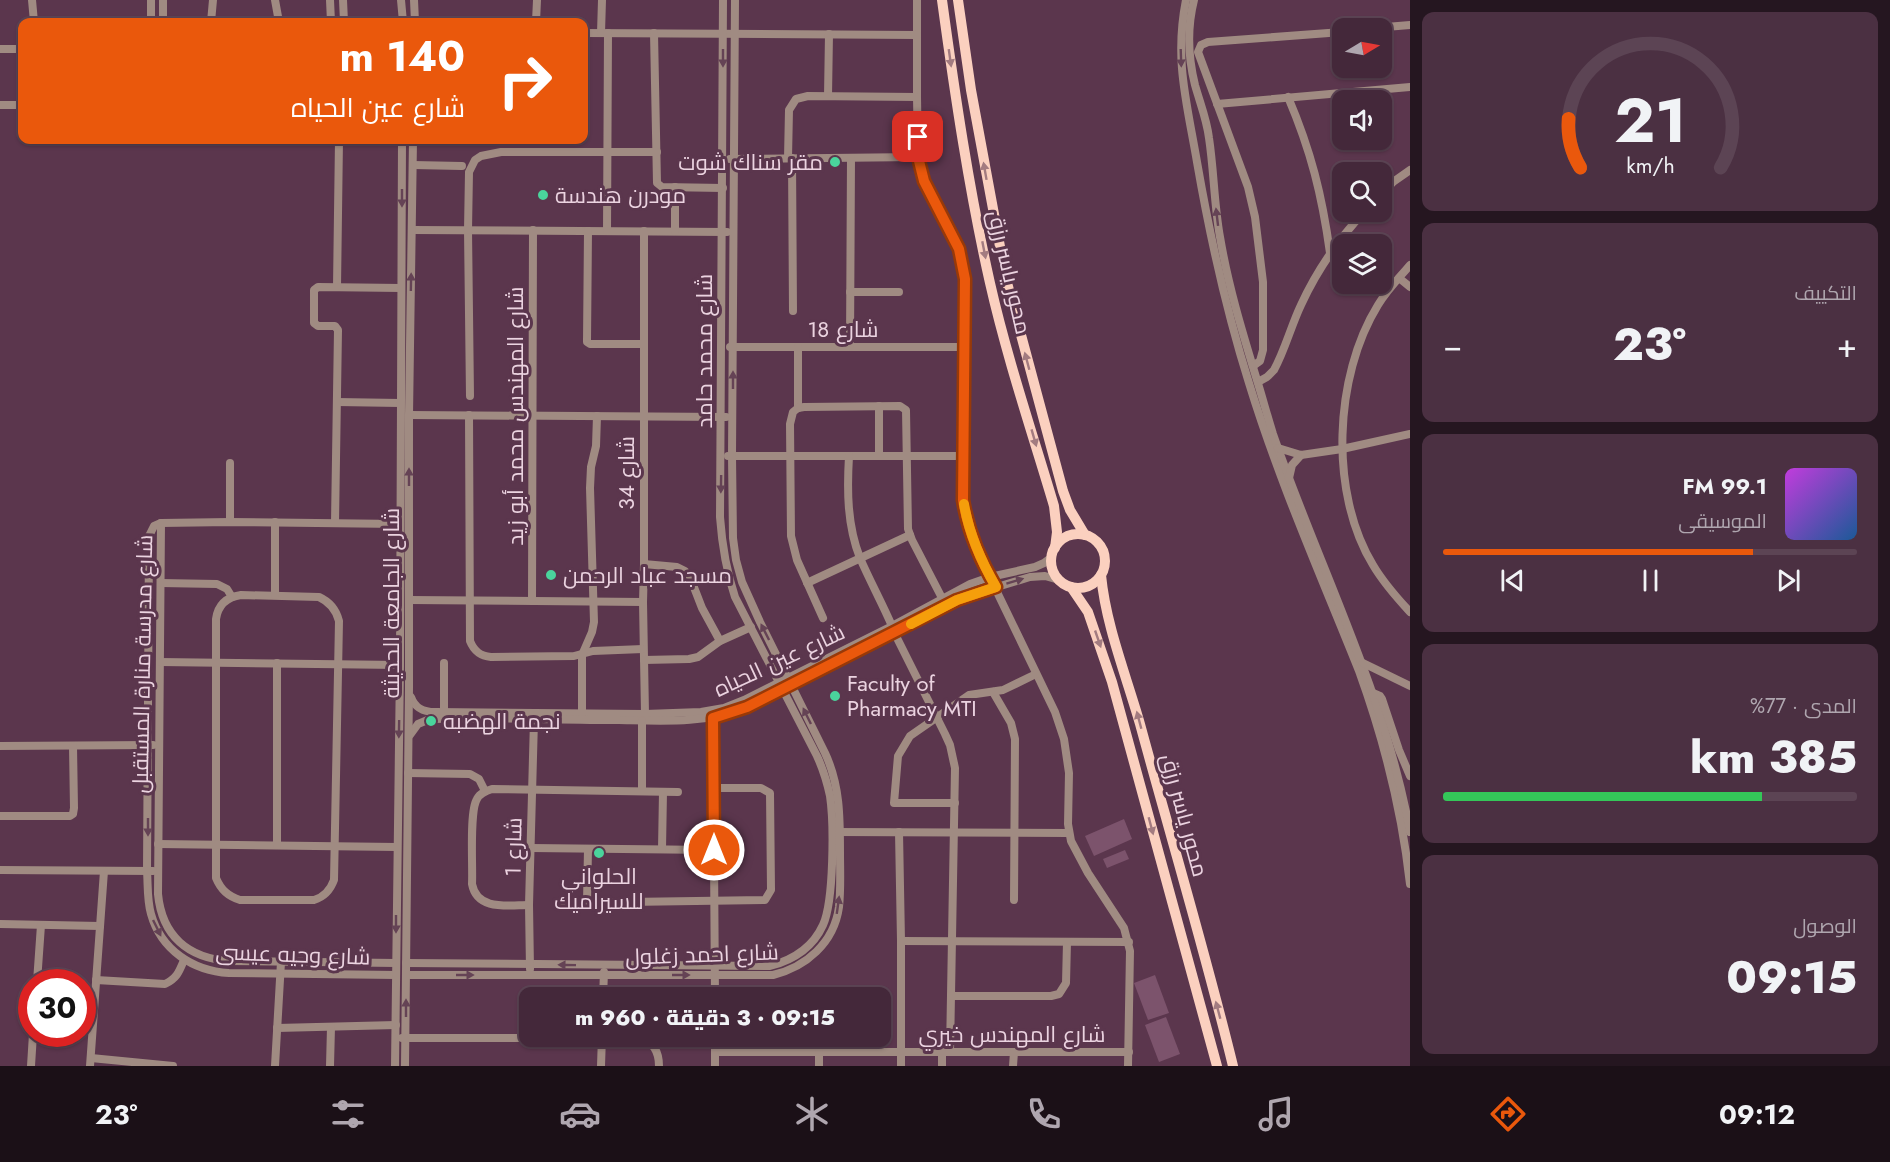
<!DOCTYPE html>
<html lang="ar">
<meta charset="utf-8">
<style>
:root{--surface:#44283a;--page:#4b3042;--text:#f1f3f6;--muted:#afa6af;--line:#5c4454;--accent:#ea580c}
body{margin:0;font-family:Jost,Cairo,sans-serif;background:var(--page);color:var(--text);direction:rtl;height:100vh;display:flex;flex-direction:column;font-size:22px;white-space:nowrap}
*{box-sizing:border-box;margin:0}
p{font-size:20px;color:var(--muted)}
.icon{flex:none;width:33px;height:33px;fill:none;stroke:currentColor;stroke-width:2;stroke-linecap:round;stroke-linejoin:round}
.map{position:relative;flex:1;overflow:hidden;direction:ltr}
.panel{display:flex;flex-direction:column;gap:12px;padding:12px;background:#251620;width:480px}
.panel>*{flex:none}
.banner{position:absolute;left:18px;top:18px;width:570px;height:126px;border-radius:12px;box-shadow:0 2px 4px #0004,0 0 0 2px var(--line);direction:rtl;background:#ea580c;color:#fff;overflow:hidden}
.needle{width:39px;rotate:80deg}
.controls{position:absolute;left:1332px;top:18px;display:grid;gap:12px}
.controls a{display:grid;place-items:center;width:60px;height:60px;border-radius:12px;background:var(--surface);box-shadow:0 2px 4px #0004,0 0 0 2px var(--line);font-size:30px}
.speed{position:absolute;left:18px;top:969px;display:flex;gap:12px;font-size:30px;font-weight:700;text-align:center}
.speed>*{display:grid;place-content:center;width:78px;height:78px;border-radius:50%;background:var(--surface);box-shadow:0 2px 4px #0004,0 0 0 2px var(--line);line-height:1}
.speed .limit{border:9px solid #d22;background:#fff;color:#111}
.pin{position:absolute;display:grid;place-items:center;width:51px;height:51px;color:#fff;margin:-26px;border-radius:12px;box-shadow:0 3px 9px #0006}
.me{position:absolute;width:66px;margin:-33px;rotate:0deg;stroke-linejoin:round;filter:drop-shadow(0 0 4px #0008)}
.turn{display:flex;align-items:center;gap:21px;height:126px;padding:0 24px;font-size:27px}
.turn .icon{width:78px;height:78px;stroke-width:2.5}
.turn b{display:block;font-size:42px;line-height:51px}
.big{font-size:45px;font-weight:800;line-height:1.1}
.panel .card{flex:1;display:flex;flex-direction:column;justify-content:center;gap:9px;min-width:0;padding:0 21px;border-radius:12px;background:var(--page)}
.panel .dial{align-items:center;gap:0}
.dial svg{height:156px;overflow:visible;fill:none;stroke:var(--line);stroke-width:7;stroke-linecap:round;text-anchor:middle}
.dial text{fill:var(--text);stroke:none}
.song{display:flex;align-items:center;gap:18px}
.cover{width:72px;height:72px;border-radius:9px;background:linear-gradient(135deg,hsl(290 70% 55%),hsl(210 70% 35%))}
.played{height:6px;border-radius:3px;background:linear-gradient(90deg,var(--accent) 75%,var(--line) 75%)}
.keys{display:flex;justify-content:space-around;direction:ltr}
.heat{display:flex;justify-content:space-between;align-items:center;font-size:33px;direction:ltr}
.charge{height:9px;border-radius:4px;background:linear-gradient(90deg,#34c759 77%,var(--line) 0)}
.trip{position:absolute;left:519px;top:987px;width:372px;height:60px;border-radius:12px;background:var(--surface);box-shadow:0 2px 4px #0004,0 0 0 2px var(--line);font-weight:800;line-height:60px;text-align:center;direction:rtl}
.menu{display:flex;height:96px;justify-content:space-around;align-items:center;background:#1b1017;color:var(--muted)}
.menu .icon{width:42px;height:42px}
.menu .active{color:var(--accent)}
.menu b{font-size:27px;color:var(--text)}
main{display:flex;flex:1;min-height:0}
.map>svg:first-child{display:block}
.green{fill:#7c536c}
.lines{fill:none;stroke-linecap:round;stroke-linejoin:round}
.minor{stroke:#a08b82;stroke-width:8}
.major{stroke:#fbd0bf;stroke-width:10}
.oneway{fill:#654355}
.oneway2{fill:#a37b80}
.route-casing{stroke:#983908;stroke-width:15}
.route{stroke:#ea580c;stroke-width:10}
.slow{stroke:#f59e0b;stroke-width:10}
.poi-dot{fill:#4ad49c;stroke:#5b364d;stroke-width:2}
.labels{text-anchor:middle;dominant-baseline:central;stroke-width:6;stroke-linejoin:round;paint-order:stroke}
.poi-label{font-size:22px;fill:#ebd3e0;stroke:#5b364d;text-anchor:start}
.street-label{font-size:22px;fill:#ebd3e0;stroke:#5b364d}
</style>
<main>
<section class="panel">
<div class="card dial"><svg viewBox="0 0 100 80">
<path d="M14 69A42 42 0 1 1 86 69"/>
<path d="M14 69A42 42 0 0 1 8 44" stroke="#ea580c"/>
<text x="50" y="56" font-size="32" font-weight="700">21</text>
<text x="50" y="72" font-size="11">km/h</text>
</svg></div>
<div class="card"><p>التكييف</p>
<div class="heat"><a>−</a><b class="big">23°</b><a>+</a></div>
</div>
<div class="card">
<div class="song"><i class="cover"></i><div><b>99.1 FM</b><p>الموسيقى</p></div></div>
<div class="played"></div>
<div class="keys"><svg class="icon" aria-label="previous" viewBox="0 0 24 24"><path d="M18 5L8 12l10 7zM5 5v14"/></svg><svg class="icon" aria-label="pause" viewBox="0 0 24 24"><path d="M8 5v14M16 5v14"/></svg><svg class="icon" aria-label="next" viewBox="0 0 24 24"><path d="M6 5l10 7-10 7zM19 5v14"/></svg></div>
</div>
<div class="card"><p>المدى · 77%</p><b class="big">385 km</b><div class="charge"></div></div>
<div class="card"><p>الوصول</p><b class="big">09:15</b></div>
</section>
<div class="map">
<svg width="1410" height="1066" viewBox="0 0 1410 1066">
<rect width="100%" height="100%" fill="#5b364d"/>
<g class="green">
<polygon points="1124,819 1132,839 1094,856 1085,836"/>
<polygon points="1125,850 1129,859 1107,868 1103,859"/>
<polygon points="1155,975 1169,1013 1148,1020 1134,983"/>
<polygon points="1166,1017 1180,1054 1159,1062 1145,1025"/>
</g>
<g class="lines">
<g class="minor">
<polyline points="32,0 34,22"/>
<polyline points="275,0 279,22"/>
<polyline points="330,0 331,22"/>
<polyline points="343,0 344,22"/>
<polyline points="401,0 403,22"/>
<polyline points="414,0 415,22"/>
<polyline points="917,0 917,97 918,157 920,169 929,192 959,249 965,279 963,456 963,499 966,519 983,563 1055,712 1064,739 1069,773 1068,824 1071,841 1088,873 1124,928 1130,951 1128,1066"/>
<path d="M 1186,0 C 1174,60 1187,103 1197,162 C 1210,237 1226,310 1249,383 C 1279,481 1321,576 1359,671 C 1384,740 1402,812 1410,884"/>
<path d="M 1194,0 C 1187,28 1188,57 1195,85 C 1200,103 1207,120 1209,138 C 1214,171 1214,204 1220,237 C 1228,285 1242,331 1256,377 C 1262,396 1267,415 1273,434 C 1319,567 1385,693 1410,832"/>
<polyline points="151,22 151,0"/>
<polyline points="163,22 163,0"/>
<polyline points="211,22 213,0"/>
<polyline points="536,22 537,0"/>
<polyline points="1374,28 1410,25"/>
<polyline points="584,33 917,35"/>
<polyline points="601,33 602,0"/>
<polyline points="654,33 657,183 662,187 723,188"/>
<polyline points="0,49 22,49"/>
<polyline points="828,96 829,34"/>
<path d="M 1288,97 C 1311,151 1322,195 1330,253"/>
<polyline points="1217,104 1410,87"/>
<polyline points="0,105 22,105"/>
<polyline points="788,158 789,110 796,99 808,96 917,97"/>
<polyline points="792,158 793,311"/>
<polyline points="730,159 918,157"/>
<polyline points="413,165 462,166"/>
<polyline points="1382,194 1393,182 1410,170"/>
<polyline points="412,230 727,232"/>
<polyline points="588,231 587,342 590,344 644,344"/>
<polyline points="607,231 608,33"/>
<polyline points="644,231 644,564 643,602 645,714"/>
<polyline points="675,231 675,187"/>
<path d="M 1410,265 C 1399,278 1387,290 1378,305 C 1334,376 1329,493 1373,565 C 1383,582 1397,598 1410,612"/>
<polyline points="1399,278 1410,287"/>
<polyline points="337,287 339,140"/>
<polyline points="850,292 899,292"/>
<polyline points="730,347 963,347"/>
<polyline points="798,347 798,408"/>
<polyline points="850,347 851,158"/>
<polyline points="1253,366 1260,361 1263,350 1263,282 1255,217 1248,187 1198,52 1201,45 1208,42 1342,32"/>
<path d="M 1258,382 L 1267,377 L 1274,370 C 1285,350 1291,326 1301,305 C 1317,270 1338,240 1364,212"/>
<polyline points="470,396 468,230 469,172 475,160 481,156 501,152 657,152"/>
<polyline points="337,402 400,403"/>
<polyline points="879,406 879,456"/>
<polyline points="798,408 804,407 900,406 906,410 908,529 912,540 942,598"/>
<polyline points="798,408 793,412 790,424 791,536 797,560 823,618"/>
<polyline points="409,415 726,417"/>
<path d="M 469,415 L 470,641 C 474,651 480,656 491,657 L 574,656 L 593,651 L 643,649"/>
<polyline points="1278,448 1301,455 1342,449 1410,434"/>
<polyline points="728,456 963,456"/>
<path d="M 849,456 C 847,490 847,525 860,558 C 870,581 882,603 892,626"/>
<polyline points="1289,478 1292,465 1301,455"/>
<polyline points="230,522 230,463"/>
<path d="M 161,523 L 158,894 C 162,936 188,958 229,961 L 396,963"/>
<polyline points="335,523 338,330 335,326 318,326 314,323 314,290 318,287 401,288"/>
<polyline points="644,564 677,567 685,571 690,577 702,608 720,641"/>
<polyline points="161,583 217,584 227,589 232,597"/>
<polyline points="807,583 910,535"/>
<path d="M 241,595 L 319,597 C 330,602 336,609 339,621 L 334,880 C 330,891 324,897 314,900 L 240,900 C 228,896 221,890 216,878 L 216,619 C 218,605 227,597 241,595 Z"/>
<polyline points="275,595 275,522"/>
<polyline points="409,600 643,602"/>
<polyline points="532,601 533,230"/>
<polyline points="894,632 945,734 950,745 955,768 950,1052"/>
<polyline points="644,660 689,659 698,657 720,641 751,627"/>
<polyline points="160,662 400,665"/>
<polyline points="1363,663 1410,686"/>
<polyline points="993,692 1011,723 1015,739 1014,900"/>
<polyline points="1373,693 1380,696 1382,699 1399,750 1410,776"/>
<path d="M 411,697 C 415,708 423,712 435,712 L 645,714 L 701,712 L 724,708 L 744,700 L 892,626 L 970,584 L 990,577 L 1035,567 L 1044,563 L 1052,557"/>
<polyline points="444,713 444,663"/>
<polyline points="713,714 715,998"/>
<polyline points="582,715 582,655 592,632 594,622 590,488 591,467 596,446 597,416"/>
<path d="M 410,735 L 418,724 L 430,719 C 493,717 557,720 619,720 C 662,721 707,724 746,707 L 964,597 L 1030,577 L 1045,576 L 1059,580"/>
<polyline points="0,746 153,745"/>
<polyline points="408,773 470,774 479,779 485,791"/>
<polyline points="642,791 642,721"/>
<polyline points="955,803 894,803 898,756 910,736 969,695 1003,690 1036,674"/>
<polyline points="0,816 70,816 73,814 74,808 73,746"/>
<polyline points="835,832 1068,833"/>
<polyline points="899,832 901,941 901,1066"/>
<polyline points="158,844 397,847"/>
<polyline points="277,845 277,663"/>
<polyline points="531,848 714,850"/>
<polyline points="662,849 663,792"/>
<polyline points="0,870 153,871"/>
<polyline points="587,902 588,849"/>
<polyline points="559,903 765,900 771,890 770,793 761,788 714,788"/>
<path d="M 529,905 C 508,905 477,911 472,884 C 473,867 469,811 477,799 C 480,793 486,791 492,789 L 678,792"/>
<polyline points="0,924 100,926"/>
<polyline points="901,941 1129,942"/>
<path d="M 406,963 L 770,966 C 793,960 813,947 823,925 C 834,901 834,823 830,796 C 827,782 823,769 817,756 L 735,597 C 726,570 722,545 720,517 L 723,0"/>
<polyline points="530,969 529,905 534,720"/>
<path d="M 396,975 L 229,973 C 193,971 161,950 151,914 C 147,900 148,885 147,871 L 149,536 L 154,526 L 161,523 L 230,522 L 400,524"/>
<path d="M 406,975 L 773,975 C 806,967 834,943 839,907 C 841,889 840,870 840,852 C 840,817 840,785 825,753 L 760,622 L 742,582 L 736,560 L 733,538 L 732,456 L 735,0"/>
<path d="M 96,980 L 165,984 C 177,978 179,972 184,960"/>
<polyline points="37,982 41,925"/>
<polyline points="951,996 1051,996 1059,994 1066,983 1067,942"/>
<polyline points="603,998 604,972"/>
<polyline points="277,1028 396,1025"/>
<path d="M 402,1038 L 640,1038 C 654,1042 659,1052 659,1066"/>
<polyline points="715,1052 1129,1052"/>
<polyline points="91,1058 173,1066"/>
<polyline points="31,1066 33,1034"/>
<polyline points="90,1066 104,871"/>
<polyline points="275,1066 281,962"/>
<polyline points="330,1066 331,1027"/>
<polyline points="395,1066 400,665 402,140"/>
<polyline points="405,1066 409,688 409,415 413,140"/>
<polyline points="601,1066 602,1036"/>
<polyline points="715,1066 715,1036"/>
<polyline points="819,1066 819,1052"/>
<polyline points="942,1066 942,1052"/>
<polyline points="1013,1066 1014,1052"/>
</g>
<g class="major">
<path d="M 942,0 C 955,95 969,190 990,283 C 1007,358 1032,432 1054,506 L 1057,532 L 1055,548"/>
<polyline points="958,0 971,90 1006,279 1063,491 1070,510 1085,535"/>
<circle cx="1078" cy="561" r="27"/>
<path d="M 1101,575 C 1106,626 1126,675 1140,724 C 1171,838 1205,951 1233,1066"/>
<polyline points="1071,587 1088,612 1112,682 1217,1066"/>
</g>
</g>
<defs><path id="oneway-solid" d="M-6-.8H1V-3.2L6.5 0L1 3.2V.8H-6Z" transform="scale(1.5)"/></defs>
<g class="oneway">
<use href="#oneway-solid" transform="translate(723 58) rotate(90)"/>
<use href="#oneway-solid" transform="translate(1181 58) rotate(88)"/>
<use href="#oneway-solid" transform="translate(402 198) rotate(90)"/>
<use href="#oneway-solid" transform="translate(1217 217) rotate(-97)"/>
<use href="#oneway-solid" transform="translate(411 282) rotate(-89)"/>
<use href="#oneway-solid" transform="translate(733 380) rotate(-90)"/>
<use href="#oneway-solid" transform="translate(409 477) rotate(-90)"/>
<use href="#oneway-solid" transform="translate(721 484) rotate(91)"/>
<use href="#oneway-solid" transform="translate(1015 581) rotate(-17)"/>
<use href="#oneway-solid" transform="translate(765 632) rotate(-117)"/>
<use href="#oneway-solid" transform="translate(807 716) rotate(-116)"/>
<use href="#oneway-solid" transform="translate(399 729) rotate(91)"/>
<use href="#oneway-solid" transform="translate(148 827) rotate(90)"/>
<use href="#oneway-solid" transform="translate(838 905) rotate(-82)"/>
<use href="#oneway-solid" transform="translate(396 924) rotate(90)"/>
<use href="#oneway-solid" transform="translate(157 928) rotate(64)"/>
<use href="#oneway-solid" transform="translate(567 965) rotate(-179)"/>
<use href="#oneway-solid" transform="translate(465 975)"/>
<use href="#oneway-solid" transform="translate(681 975)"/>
<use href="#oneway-solid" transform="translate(406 1008) rotate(-90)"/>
</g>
<g class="oneway2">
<use href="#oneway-solid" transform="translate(950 58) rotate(82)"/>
<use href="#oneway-solid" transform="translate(985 171) rotate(-100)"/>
<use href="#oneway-solid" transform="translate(984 250) rotate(79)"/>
<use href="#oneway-solid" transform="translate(1027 361) rotate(-105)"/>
<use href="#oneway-solid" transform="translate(1034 438) rotate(74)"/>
<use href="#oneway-solid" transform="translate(1098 639) rotate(71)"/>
<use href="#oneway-solid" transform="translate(1139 720) rotate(-105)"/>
<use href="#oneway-solid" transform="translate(1151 826) rotate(75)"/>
<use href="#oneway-solid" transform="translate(1218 1010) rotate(-105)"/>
</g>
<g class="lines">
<g class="route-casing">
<path id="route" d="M 714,850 L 713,718 L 747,707 L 957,600 L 996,587 C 980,560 968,531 963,500 L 965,279 L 959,249 L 924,181 L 918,157 L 918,137"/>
</g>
<use href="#route" class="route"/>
<path class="slow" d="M 911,624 L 957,600 L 996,587 C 981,561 969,534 964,504"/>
</g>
<g class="poi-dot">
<circle cx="835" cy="162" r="6"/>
<circle cx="543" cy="195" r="6"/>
<circle cx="551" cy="575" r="6"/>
<circle cx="835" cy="696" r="6"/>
<circle cx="431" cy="721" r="6"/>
<circle cx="599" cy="853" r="6"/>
</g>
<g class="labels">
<g class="poi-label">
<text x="823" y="162" text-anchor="end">مقر سناك شوت</text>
<text x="555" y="195">مودرن هندسة</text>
<text x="563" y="575">مسجد عباد الرحمن</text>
<text x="847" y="683">Faculty of<tspan x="847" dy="25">Pharmacy MTI</tspan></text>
<text x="443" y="721">نجمة الهضبه</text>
<text x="599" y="876" text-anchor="middle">الحلواني<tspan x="599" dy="25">للسيراميك</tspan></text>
</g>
<g class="street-label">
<text transform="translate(1010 272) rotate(77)">محور ياسر رزق</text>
<text x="843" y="329">شارع 18</text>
<text transform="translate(704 351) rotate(-90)">شارع محمد حامد</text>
<text transform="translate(515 416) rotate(-90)">شارع المهندس محمد أبو زيد</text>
<text transform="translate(626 473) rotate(-90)">شارع 34</text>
<text transform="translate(391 603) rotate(-90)">شارع الجامعة الحديثة</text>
<text transform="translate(779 660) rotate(-25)">شارع عين الحياه</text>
<text transform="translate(142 664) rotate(-89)">شارع مدرسة منارة المستقبل</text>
<text transform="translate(1185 815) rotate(75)">محور ياسر رزق</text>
<text transform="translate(513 847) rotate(-89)">شارع 1</text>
<text transform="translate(293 954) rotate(2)">شارع وجيه عيسى</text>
<text transform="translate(702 954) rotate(-2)">شارع احمد زغلول</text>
<text x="1012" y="1034">شارع المهندس خيري</text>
</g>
</g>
</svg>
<div class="controls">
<a><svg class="needle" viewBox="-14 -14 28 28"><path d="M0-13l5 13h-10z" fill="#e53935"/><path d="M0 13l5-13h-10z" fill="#afa6af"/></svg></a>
<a><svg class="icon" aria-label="sound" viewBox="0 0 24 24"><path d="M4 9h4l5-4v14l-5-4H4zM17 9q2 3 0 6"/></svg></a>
<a><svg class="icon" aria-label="search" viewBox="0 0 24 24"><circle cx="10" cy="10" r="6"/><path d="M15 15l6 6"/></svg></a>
<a><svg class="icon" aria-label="layers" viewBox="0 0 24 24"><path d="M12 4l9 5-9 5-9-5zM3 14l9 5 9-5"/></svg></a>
</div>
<div class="speed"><div class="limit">30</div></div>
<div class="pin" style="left:918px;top:137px;background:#d93025"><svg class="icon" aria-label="arrive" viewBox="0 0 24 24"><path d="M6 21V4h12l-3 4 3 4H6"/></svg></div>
<svg class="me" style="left:714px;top:850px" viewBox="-20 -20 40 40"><circle r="17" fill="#ea580c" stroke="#fff" stroke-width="3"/><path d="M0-11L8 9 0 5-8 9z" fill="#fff"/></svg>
<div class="trip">09:15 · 3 دقيقة · 960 m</div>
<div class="banner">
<div class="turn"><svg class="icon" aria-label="right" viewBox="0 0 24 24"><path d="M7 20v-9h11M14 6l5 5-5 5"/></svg><div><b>140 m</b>شارع عين الحياه</div></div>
</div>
</div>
</main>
<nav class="menu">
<b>09:12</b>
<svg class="icon active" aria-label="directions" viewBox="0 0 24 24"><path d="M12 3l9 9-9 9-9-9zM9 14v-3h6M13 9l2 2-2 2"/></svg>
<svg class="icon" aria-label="music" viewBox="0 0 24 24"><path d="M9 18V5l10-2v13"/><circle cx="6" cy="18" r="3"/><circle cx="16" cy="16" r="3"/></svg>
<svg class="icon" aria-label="phone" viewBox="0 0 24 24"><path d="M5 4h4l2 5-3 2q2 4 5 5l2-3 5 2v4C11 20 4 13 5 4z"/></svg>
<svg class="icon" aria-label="climate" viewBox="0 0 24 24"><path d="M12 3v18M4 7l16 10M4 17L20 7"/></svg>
<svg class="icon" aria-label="car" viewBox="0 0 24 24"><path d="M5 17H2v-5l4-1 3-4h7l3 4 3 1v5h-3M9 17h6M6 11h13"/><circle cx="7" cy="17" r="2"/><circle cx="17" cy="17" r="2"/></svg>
<svg class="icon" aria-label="filters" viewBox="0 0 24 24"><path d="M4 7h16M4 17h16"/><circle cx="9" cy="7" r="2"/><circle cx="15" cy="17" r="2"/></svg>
<b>23°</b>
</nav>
